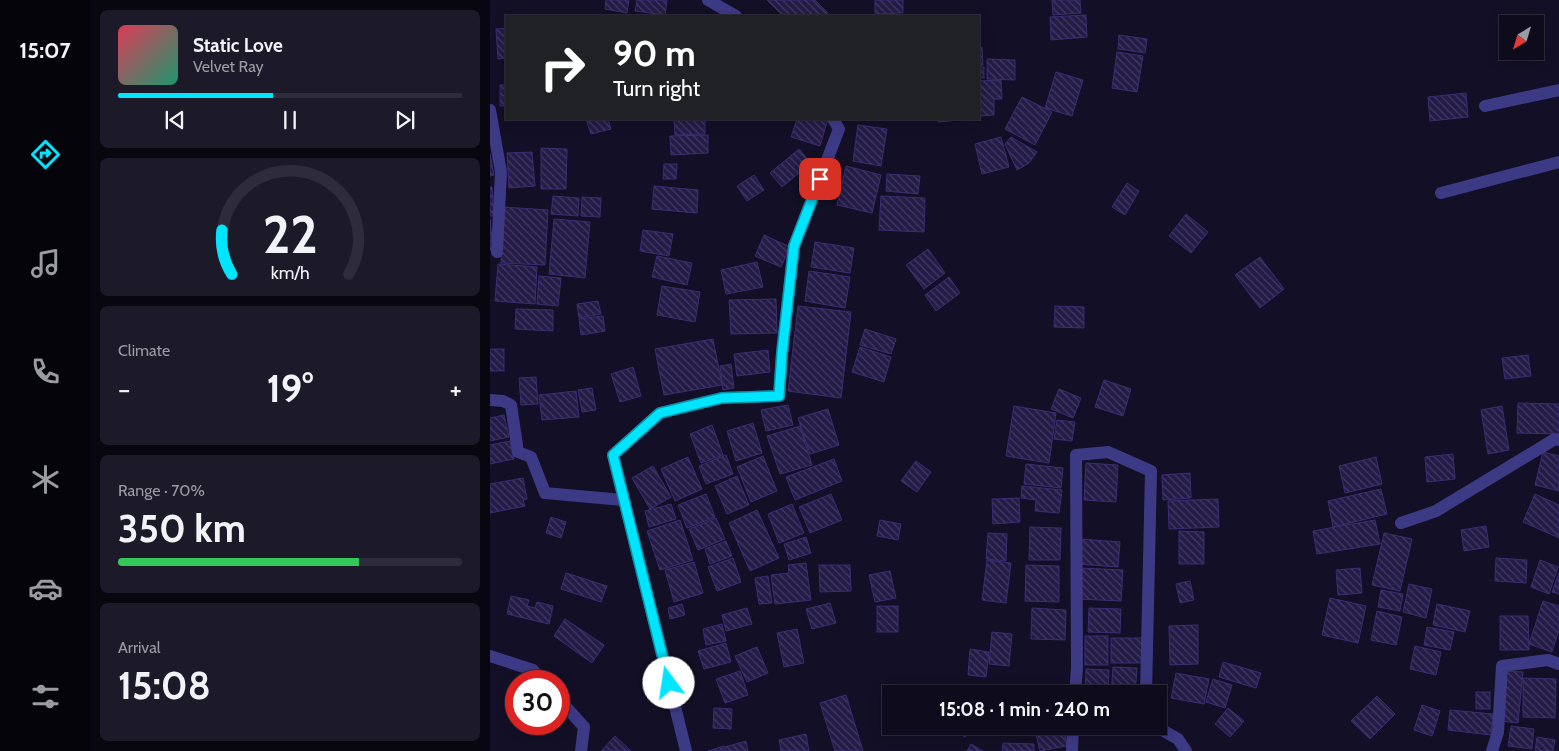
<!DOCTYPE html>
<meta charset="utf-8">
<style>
:root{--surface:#0e0b1c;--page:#1c1929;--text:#f1f3f6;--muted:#9b9ba3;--line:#2e2b3b;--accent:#00e5ff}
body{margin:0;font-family:Cabin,sans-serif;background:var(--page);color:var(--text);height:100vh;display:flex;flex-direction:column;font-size:19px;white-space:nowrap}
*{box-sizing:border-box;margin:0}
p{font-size:16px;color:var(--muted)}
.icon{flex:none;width:28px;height:28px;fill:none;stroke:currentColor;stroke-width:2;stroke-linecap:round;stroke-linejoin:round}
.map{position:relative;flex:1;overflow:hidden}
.drawer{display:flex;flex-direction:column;gap:10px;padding:10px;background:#08060f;width:400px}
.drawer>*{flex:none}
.guide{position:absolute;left:15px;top:15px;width:475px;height:105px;border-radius:0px;box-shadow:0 2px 12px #0003,0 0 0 1px var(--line);background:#202124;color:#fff;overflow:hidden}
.needle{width:32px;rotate:218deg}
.tools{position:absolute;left:1009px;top:15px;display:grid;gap:10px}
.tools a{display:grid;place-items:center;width:45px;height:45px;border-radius:0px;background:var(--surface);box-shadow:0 2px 12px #0003,0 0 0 1px var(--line);font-size:25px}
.speed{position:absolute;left:15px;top:670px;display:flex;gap:10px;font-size:25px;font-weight:700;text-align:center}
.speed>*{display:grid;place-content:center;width:65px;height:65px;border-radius:50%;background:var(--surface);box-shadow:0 2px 12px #0003,0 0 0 1px var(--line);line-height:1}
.speed .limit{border:8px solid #d22;background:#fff;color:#111}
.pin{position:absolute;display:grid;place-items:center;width:42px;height:42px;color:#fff;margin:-21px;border-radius:10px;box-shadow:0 2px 8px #0006}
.me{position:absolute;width:55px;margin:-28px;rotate:346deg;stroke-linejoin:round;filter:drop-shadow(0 0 4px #0008)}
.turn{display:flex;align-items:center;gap:18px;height:105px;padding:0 25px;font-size:22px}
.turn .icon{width:65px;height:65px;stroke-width:2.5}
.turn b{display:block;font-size:35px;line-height:42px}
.big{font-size:38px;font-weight:700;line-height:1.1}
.drawer .card{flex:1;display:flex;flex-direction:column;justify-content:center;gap:8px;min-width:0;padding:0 18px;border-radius:8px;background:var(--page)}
.drawer .dial{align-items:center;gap:0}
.dial svg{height:130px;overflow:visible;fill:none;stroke:var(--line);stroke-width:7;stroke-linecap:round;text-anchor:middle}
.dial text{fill:var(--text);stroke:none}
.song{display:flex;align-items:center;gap:15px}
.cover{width:60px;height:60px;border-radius:8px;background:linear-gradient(135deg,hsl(350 70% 55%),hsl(160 70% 35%))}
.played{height:5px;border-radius:2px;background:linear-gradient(90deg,var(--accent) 45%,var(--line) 45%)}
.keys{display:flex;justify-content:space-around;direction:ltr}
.heat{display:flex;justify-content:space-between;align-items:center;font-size:28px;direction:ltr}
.charge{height:8px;border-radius:4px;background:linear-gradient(90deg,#34c759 70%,var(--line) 0)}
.trip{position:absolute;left:392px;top:685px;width:285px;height:50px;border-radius:0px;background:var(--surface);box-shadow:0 2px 12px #0003,0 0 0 1px var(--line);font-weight:700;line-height:50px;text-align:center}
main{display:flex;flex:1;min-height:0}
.tabs{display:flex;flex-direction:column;width:90px;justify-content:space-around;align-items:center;background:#06040b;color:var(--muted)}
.tabs .icon{width:35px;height:35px}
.tabs .on{color:var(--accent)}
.tabs b{font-size:22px;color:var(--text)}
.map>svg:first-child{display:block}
.building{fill:url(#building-back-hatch);stroke:#3b2d73}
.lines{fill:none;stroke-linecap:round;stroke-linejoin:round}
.minor{stroke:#3d3a85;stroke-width:12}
.route-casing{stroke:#0095a6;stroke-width:12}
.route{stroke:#00e5ff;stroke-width:9}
</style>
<main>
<nav class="tabs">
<b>15:07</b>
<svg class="icon on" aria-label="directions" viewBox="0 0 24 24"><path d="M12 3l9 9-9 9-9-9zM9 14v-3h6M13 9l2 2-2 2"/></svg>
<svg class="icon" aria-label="music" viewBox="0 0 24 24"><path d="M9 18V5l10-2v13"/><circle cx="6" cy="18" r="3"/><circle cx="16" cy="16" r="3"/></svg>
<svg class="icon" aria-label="phone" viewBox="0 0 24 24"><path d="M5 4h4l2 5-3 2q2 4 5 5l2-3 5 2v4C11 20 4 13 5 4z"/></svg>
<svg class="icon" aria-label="climate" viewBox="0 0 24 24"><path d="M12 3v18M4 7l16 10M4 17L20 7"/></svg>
<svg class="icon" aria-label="car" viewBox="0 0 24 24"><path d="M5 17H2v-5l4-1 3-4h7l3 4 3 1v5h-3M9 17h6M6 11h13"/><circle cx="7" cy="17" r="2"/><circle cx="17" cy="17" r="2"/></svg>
<svg class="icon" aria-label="filters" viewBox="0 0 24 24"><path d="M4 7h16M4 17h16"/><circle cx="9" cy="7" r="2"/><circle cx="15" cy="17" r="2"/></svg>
</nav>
<section class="drawer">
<div class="card">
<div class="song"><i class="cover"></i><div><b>Static Love</b><p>Velvet Ray</p></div></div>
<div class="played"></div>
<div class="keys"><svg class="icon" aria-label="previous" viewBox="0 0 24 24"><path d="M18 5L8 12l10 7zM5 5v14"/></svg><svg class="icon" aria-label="pause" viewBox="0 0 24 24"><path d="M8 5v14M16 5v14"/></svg><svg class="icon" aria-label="next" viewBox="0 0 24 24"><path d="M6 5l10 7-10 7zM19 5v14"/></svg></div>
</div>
<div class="card dial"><svg viewBox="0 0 100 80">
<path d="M14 69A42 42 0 1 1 86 69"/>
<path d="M14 69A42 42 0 0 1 8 42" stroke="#00e5ff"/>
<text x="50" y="56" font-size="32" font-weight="700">22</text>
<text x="50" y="72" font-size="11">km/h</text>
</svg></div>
<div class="card"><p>Climate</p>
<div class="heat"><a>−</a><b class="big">19°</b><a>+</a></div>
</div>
<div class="card"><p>Range · 70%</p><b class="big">350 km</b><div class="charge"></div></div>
<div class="card"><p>Arrival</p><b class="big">15:08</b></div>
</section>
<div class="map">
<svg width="1069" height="751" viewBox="0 0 1069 751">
<defs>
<pattern id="building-back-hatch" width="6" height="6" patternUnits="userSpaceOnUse" patternTransform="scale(1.25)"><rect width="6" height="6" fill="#241b47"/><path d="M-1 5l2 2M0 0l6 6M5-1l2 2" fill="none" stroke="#433b63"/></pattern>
</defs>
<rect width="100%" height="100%" fill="#130f26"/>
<g class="building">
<polygon points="116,0 139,0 137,13 115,9"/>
<polygon points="147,0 177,0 175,15 145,11"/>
<polygon points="277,0 325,0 338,13 334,16 293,16"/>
<polygon points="385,0 413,0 413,13 385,14"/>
<polygon points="562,0 590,0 591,13 563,15"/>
<polygon points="408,15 442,16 408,16"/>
<polygon points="596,15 597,37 561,40 560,17"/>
<polygon points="16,28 16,58 8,59 6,29"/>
<polygon points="629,35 657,39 655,53 628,49"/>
<polygon points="492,47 493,65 489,65 489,48"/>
<polygon points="627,52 653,56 647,92 622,88"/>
<polygon points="497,59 525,60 525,80 497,79"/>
<rect x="489" y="67" width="5" height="11"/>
<polygon points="566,72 593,80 582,116 555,108"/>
<polygon points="511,80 512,99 504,99 504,115 489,116 489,81"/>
<rect x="10" y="85" width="6" height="21"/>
<polygon points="976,93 978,117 940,121 938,97"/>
<polygon points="532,97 562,112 545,145 515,129"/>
<polygon points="96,119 118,119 121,129 101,134"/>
<polygon points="215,119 215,134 185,135 184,120"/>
<polygon points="307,119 338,119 330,146 301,137"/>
<polygon points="448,119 481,119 448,122"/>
<polygon points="368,125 397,129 391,166 363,161"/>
<polygon points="218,135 218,153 181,155 180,136"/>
<polygon points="511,137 519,167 492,174 485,144"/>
<polygon points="521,137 547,152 539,163 527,170 515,144"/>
<polygon points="51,148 77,149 76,189 51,189"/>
<polygon points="309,149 321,163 292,187 280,173"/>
<polygon points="42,152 45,186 19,188 17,153"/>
<polygon points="0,154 4,175 0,176"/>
<polygon points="174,164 187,164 186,179 173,179"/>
<polygon points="356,166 391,175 382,213 347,205"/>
<polygon points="397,174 430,176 428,194 396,191"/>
<polygon points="264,175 274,190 257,201 247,186"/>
<polygon points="637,183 649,191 635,215 622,207"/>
<polygon points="164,186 208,190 207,213 162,209"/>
<polygon points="0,187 2,187 4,216 0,216"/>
<polygon points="63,196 89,198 88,216 61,214"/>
<polygon points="391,196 435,198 434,232 389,230"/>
<polygon points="92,197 111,198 110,217 91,216"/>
<polygon points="13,207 58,210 55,265 11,263"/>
<polygon points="696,214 718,232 701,253 679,236"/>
<polygon points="0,219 3,250 0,250"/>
<polygon points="64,219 100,222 95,278 59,274"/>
<polygon points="153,230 183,234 179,256 150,251"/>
<polygon points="274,235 300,247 291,267 265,256"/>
<polygon points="325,242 364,248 360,273 321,267"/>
<polygon points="438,249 455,273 434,289 416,265"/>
<polygon points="167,256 202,263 197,285 162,277"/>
<polygon points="770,257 794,289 770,308 745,275"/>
<polygon points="267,262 273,287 236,294 231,270"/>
<polygon points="8,264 47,267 45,304 5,301"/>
<polygon points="319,271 360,277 355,308 315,301"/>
<polygon points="49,276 71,278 68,306 47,304"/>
<polygon points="459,277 470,293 446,311 435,295"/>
<polygon points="172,286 210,292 205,322 167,315"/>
<polygon points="286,299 287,333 241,334 239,300"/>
<polygon points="108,301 111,314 89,318 87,304"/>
<polygon points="308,306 361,312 351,398 298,391"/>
<polygon points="565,306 594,307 594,328 564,327"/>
<polygon points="26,309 63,310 63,331 25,329"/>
<polygon points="113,316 115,331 91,335 89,319"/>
<polygon points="375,329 406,339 401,354 370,345"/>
<polygon points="223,339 232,385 174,395 165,349"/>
<polygon points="370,347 401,357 394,382 362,372"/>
<rect x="0" y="349" width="14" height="22"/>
<polygon points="278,350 280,372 247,376 244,354"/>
<polygon points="1038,355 1041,376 1015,379 1012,358"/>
<polygon points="241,364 244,388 233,390 230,366"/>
<polygon points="143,367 151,396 130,402 121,374"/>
<polygon points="46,377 48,404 31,405 29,378"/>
<polygon points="614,380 641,389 633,416 605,407"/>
<polygon points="102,388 106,410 92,412 88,390"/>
<polygon points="569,389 591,398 583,418 561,409"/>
<polygon points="86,391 89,417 52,420 49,395"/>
<polygon points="1028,403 1069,404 1069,434 1027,433"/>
<polygon points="298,405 303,425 276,431 271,410"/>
<polygon points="524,406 566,413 559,463 516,456"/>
<polygon points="1012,406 1019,450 998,454 991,410"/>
<polygon points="338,409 349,445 320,454 308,418"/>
<polygon points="14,415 19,437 0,441 0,418"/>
<polygon points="567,420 585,422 582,441 564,439"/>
<polygon points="263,423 272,453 246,461 237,431"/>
<polygon points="222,425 233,455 211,463 200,434"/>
<polygon points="310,426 322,465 290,474 277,436"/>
<polygon points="20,441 24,459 0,464 0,445"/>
<polygon points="1053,452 1069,456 1069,491 1045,485"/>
<polygon points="963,454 965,479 937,482 935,457"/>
<polygon points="236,455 243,474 216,484 209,466"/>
<polygon points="273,456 287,491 261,502 247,467"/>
<polygon points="198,457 212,489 185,501 171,469"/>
<polygon points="886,457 892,484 855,493 849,466"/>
<polygon points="344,459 352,481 305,500 296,477"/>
<polygon points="426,461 441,472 427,492 411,481"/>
<polygon points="596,463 628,465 626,502 594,500"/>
<polygon points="536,464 573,468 571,488 534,484"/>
<polygon points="163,466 181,497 160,509 142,478"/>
<polygon points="700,473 701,498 673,500 672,475"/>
<polygon points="247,476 259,505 237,514 225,486"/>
<polygon points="33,478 37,499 33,500 35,506 0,513 0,484"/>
<polygon points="532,486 572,490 569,513 545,511 546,500 531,498"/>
<polygon points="891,489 897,514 843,527 838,501"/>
<polygon points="216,494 225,517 197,528 188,505"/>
<polygon points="341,494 352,520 320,533 309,507"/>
<polygon points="1045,494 1069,505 1069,538 1033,522"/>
<polygon points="529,498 530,522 503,524 502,499"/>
<polygon points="728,499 729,527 679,529 678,501"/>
<polygon points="181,504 186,519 159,527 155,511"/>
<polygon points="302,504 314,533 289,543 278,514"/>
<polygon points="267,510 289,558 260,571 239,523"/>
<polygon points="61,517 76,522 71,538 56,533"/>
<polygon points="226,518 235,539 208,550 199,529"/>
<polygon points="190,520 203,560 170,570 157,531"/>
<polygon points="390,520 411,524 408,540 387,536"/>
<polygon points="885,520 890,544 827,554 823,531"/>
<polygon points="996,526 999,547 974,551 971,530"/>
<polygon points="540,527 571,528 570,560 539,560"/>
<polygon points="689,531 714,532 714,564 689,564"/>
<polygon points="498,533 517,534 516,561 496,559"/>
<polygon points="894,533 922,539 910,591 882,585"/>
<polygon points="316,537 321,553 299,560 294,544"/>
<polygon points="590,539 630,542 628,567 588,564"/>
<polygon points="236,541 242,556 220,564 215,549"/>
<polygon points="243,558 251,582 227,591 218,567"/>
<polygon points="1006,558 1037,560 1036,583 1005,581"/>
<polygon points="497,560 521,563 516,603 492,600"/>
<polygon points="1050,560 1068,567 1059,594 1041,587"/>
<polygon points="204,562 213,593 184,602 175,570"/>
<polygon points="316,563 321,600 285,604 281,575 299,573 298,565"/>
<polygon points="329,565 360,565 361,591 330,592"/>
<polygon points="536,565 569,566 569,602 535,601"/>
<polygon points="590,568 633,570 631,601 589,599"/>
<polygon points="870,568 872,593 848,595 846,570"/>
<polygon points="400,571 406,598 385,602 379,575"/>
<polygon points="76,573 117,586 111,602 71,589"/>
<polygon points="1069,573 1069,594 1062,592"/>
<polygon points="278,576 282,603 269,604 265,578"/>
<polygon points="700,581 704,600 690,603 686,584"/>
<polygon points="919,584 942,589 936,618 913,612"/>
<polygon points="891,590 913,594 910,611 888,607"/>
<polygon points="21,596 39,600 37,606 45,608 47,602 63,606 59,624 17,614"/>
<polygon points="840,598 876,606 868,643 832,635"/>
<polygon points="1053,601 1069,606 1069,630 1062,652 1039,644"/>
<polygon points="340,603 346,623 322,629 316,609"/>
<polygon points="192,604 195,615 180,619 178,608"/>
<polygon points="947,604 980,611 975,632 943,625"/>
<rect x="387" y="606" width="21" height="26"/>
<polygon points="257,608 262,624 236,631 232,615"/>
<polygon points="542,608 576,610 575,640 541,639"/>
<polygon points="599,608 631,609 630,633 598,632"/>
<polygon points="887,611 912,617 906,645 881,640"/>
<polygon points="1010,616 1038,616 1039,650 1010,650"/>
<polygon points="75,619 114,645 102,663 64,636"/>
<polygon points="232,624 236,641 216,645 213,629"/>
<polygon points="708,625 708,664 680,665 679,626"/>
<polygon points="937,627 964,632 960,650 934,645"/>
<polygon points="307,629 314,663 294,667 287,633"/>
<polygon points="502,632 522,634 519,666 499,664"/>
<rect x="595" y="636" width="23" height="29"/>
<rect x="621" y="638" width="33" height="25"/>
<polygon points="236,643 241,662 214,669 208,651"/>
<polygon points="925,646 951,652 946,675 920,669"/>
<polygon points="267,647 278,673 257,682 245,656"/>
<polygon points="480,649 499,652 496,677 478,675"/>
<polygon points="733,662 771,673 766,688 729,677"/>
<polygon points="623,667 647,668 645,694 621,694"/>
<polygon points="596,669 619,670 618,694 595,694"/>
<polygon points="250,671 258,695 235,703 226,679"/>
<polygon points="1016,671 1033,672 1028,723 1011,721"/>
<polygon points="686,673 719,679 714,704 681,698"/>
<polygon points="1033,678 1066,679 1065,718 1033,717"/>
<polygon points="723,679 742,685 735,708 716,702"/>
<rect x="986" y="692" width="14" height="17"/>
<polygon points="356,695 373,751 345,751 330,703"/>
<polygon points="887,696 905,714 880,739 861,721"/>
<polygon points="932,705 950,711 942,736 924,730"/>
<polygon points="224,708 242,709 241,729 223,728"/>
<polygon points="738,708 754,721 740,737 725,724"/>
<polygon points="960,710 1003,714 1001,735 958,730"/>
<polygon points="468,726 497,726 474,737"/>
<polygon points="564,726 573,726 577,746 550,751 545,730"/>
<polygon points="1021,726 1044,729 1042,749 1018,746"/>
<polygon points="316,734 319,751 291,751 289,740"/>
<polygon points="125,736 141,751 111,751"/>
<polygon points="1047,737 1065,740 1063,751 1045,751"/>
<polygon points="256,741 258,751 236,751 235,747"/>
<polygon points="513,743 544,744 544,751 512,751"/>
<polygon points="481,744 493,751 477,751"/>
<polygon points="234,746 236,751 218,751"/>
</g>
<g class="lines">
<g class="minor">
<polyline points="218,0 246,16"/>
<polyline points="995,106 1069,90"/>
<polyline points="0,110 11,172 7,252"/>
<polyline points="951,193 1069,162"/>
<polyline points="0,400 13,401 21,405 28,452 41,457 55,493 133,500"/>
<polyline points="911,523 946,511 1065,439 1069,440"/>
<polyline points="0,656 43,670 53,681"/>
<polyline points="585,694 587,668 586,455 618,452 661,471 656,694"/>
<polyline points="69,699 94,727 91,751"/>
<polyline points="665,726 688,739 696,751"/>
<polyline points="196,751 123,455 170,413 231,398 289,396 292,353 304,246 349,129 343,119"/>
<polyline points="582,751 583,726"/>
<polyline points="1002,751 1008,732 1012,666 1058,660 1069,664"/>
</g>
</g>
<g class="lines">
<g class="route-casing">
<polyline id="route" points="179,683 123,455 170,413 232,398 289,396 292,353 304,246 330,179"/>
</g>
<use href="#route" class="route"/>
</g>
</svg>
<div class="tools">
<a><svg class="needle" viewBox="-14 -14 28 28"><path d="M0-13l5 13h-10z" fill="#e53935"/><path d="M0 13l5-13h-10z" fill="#9b9ba3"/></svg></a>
</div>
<div class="speed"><div class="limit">30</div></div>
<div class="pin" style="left:330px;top:179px;background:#d93025"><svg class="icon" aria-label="arrive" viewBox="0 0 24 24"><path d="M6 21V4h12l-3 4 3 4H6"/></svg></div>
<svg class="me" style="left:179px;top:683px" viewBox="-20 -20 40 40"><circle r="19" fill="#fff"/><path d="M0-13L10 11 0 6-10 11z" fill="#00e5ff"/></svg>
<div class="trip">15:08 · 1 min · 240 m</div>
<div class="guide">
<div class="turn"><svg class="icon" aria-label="right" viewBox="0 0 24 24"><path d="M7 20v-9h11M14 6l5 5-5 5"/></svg><div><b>90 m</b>Turn right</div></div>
</div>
</div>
</main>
